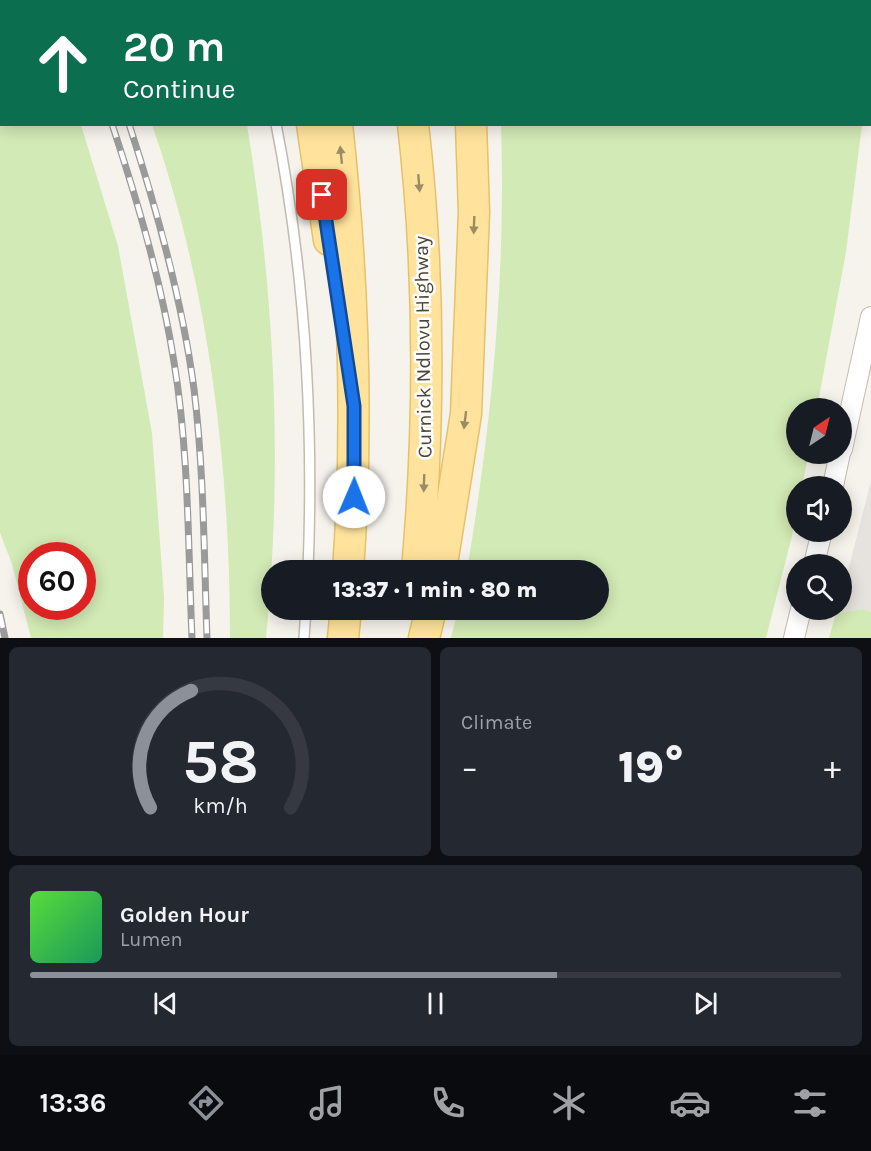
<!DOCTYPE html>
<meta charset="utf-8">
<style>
:root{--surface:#171b24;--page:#242831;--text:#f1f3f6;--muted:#9ea1a6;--line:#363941;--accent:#8c9099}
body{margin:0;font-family:Karla,sans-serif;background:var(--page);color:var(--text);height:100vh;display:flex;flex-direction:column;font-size:22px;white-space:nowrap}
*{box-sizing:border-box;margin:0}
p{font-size:20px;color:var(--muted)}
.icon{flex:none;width:33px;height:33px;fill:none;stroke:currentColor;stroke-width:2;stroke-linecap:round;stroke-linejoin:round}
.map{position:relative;height:638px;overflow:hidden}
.sheet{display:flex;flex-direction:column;gap:9px;padding:9px;background:#0d0f14;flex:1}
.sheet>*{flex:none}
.banner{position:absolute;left:0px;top:0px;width:872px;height:126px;box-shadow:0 3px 15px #0003;background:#0b6e4f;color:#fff;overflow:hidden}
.needle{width:39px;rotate:35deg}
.buttons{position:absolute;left:786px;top:398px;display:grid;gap:12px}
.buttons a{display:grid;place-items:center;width:66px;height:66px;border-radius:50%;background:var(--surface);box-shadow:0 3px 15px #0003;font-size:30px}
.speed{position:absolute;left:18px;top:542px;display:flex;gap:12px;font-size:30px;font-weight:700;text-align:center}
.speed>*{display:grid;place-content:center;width:78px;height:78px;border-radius:50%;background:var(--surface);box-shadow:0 3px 15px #0003;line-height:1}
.speed .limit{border:9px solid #d22;background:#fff;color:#111}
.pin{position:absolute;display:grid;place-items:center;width:51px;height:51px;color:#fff;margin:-26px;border-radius:12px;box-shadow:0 3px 9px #0006}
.me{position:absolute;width:66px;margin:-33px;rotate:1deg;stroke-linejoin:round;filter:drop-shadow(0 0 4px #0008)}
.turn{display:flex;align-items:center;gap:21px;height:126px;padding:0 24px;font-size:27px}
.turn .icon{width:78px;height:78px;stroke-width:2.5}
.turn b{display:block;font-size:42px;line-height:51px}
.big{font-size:45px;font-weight:800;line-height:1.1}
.sheet .widget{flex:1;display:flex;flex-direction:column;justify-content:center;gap:9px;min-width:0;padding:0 21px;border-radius:9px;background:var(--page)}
.sheet .dial{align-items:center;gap:0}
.dial svg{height:156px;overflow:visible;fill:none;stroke:var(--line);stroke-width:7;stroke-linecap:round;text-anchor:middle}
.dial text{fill:var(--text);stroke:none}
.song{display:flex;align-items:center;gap:18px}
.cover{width:72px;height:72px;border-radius:9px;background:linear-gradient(135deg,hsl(110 70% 55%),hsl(150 70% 35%))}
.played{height:6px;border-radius:3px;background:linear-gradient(90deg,var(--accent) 65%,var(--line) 65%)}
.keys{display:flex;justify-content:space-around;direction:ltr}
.heat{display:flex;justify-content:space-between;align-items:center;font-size:33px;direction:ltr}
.sheet .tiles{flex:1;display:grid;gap:9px;grid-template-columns:1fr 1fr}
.widget:last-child{grid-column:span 2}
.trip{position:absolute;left:261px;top:560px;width:348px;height:60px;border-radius:30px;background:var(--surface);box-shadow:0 3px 15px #0003;font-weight:800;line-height:60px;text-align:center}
.tab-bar{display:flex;height:96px;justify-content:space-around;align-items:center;background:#090b0e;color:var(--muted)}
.tab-bar .icon{width:42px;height:42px}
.tab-bar .active{color:var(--accent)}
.tab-bar b{font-size:27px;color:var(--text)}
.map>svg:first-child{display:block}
.industrial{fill:#e6e2dd}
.green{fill:#d2eab5;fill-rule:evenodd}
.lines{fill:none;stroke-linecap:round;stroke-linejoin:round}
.service-casing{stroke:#c2bbae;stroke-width:12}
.minor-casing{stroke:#c2bbae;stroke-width:22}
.primary-casing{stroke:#e6c16a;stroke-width:33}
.service{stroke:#fff;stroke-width:9}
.minor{stroke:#fff;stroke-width:20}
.primary{stroke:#ffe39c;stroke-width:30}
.rail-casing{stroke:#9a9a9a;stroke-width:7}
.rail{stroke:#fff;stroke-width:4.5;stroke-dasharray:14;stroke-linecap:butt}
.oneway{fill:#9c8c66}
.route-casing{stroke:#114b97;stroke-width:15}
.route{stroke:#1a73e8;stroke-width:10}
.labels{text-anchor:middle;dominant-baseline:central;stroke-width:5;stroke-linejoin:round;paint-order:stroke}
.street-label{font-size:20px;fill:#4b4439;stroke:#fff}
</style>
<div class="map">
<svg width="871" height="638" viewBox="0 0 871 638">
<rect width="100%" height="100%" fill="#f6f3ec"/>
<polygon class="industrial" points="871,481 871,612 863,609 836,613 837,609 842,609 842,594"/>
<g class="green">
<path d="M 0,0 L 40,1 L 2,2 L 2,124 L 81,125 L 118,246 L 152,433 L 164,597 L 163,638 L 31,638 L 12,564 L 0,533 ZM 32,555 L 82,555 L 82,606 L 32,606 Z"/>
<polygon points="108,0 219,0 219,1 109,2"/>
<polygon points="494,0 871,0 870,40 870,2"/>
<path d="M 152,125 L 247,125 C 275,296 283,466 266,638 L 230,638 C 230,465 209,288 152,125 Z"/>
<path d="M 501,125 L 862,125 L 846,252 L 817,408 L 796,408 L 796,453 L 809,453 L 802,486 L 796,486 L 795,524 L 766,638 L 451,638 L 458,609 L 598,609 L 598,570 L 467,570 C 492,422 506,274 501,125 Z"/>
<polygon points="863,609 871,612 871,638 829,638 836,613"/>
</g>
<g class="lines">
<g class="service-casing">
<g id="service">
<polyline points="248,0 248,2"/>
<path d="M 276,124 C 305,272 314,420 308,570"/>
<polyline points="304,638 306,609"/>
</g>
</g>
<g class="minor-casing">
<g id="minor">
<polyline points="842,449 871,317"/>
<polyline points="833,486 840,453"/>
<polyline points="814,564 822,531"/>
<polyline points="794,638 801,609"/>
</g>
</g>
<g class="primary-casing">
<g id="primary">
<polyline points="279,0 280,2"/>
<polyline points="320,0 320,2"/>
<polyline points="397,0 397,2"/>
<polyline points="462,0 462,2"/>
<polyline points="312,124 329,240"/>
<path d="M 337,124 C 353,272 359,422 348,570"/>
<path d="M 413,124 C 430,272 430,423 417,570"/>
<polyline points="441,570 466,414 474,212 471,124"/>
<polyline points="343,638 346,609"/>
<polyline points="424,638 431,609"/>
</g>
</g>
<use href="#service" class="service"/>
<use href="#minor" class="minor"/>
<use href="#primary" class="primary"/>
<g class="rail-casing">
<g id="rail">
<polyline points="71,0 71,2"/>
<polyline points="87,0 87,2"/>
<path d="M 112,124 C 138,203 161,280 174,362 C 189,452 188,546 192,638"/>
<path d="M 129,124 C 157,210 182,299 194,389 C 204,471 204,555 207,638"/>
<polyline points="0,614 5,638"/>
</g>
</g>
<use href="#rail" class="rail"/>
</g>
<defs><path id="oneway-solid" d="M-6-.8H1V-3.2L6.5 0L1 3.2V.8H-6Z" transform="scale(1.5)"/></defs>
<g class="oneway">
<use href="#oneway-solid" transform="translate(341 155) rotate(-96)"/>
<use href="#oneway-solid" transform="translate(419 183) rotate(85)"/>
<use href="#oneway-solid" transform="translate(474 225) rotate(92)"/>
<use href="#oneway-solid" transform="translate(465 420) rotate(97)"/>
<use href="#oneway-solid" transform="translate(424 483) rotate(92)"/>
</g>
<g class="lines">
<g class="route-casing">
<polyline id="route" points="322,195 354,406 354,497"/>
</g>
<use href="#route" class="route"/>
</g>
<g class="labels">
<g class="street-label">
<text transform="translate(423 347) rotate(-91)">Curnick Ndlovu Highway</text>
</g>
</g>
</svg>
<div class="buttons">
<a><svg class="needle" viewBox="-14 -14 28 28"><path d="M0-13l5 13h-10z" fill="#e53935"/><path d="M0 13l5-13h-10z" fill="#9ea1a6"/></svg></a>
<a><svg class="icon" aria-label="sound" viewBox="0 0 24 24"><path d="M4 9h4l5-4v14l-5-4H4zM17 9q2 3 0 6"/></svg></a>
<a><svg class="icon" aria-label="search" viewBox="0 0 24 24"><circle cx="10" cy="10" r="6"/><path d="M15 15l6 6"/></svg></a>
</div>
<div class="speed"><div class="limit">60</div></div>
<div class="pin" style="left:322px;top:195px;background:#d93025"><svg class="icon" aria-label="arrive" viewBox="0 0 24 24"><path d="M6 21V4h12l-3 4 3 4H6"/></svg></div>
<svg class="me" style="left:354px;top:497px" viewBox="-20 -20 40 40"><circle r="19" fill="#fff"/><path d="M0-13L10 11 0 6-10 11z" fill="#1a73e8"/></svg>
<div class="trip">13:37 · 1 min · 80 m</div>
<div class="banner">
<div class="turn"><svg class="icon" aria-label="ahead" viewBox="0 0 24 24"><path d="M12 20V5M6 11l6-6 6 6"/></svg><div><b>20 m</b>Continue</div></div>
</div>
</div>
<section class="sheet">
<div class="tiles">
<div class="widget dial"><svg viewBox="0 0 100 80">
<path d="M14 69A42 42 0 1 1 86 69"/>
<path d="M14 69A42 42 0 0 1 35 9" stroke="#8c9099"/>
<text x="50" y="56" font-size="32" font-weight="700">58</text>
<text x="50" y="72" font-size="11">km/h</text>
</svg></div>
<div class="widget"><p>Climate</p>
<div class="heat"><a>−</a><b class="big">19°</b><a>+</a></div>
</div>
<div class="widget">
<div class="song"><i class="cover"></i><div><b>Golden Hour</b><p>Lumen</p></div></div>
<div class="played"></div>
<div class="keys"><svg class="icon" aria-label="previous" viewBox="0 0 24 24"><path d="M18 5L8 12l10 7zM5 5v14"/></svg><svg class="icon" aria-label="pause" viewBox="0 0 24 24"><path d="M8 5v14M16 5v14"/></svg><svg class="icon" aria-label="next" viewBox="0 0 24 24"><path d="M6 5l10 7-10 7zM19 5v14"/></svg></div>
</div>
</div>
</section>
<nav class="tab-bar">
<b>13:36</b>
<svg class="icon active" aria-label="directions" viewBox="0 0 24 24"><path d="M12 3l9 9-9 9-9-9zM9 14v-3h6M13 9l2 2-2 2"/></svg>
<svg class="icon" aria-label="music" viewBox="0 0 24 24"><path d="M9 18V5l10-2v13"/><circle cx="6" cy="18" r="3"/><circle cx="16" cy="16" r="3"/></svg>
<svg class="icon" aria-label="phone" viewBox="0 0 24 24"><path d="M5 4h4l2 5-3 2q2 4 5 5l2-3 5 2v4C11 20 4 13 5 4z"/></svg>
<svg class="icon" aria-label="climate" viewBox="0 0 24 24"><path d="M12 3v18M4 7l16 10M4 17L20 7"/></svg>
<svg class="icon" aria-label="car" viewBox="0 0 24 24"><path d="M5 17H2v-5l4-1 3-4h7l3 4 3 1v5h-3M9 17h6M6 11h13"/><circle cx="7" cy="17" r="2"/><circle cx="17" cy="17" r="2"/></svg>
<svg class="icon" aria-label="filters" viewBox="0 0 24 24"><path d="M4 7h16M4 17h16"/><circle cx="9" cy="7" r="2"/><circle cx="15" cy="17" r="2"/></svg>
</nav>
